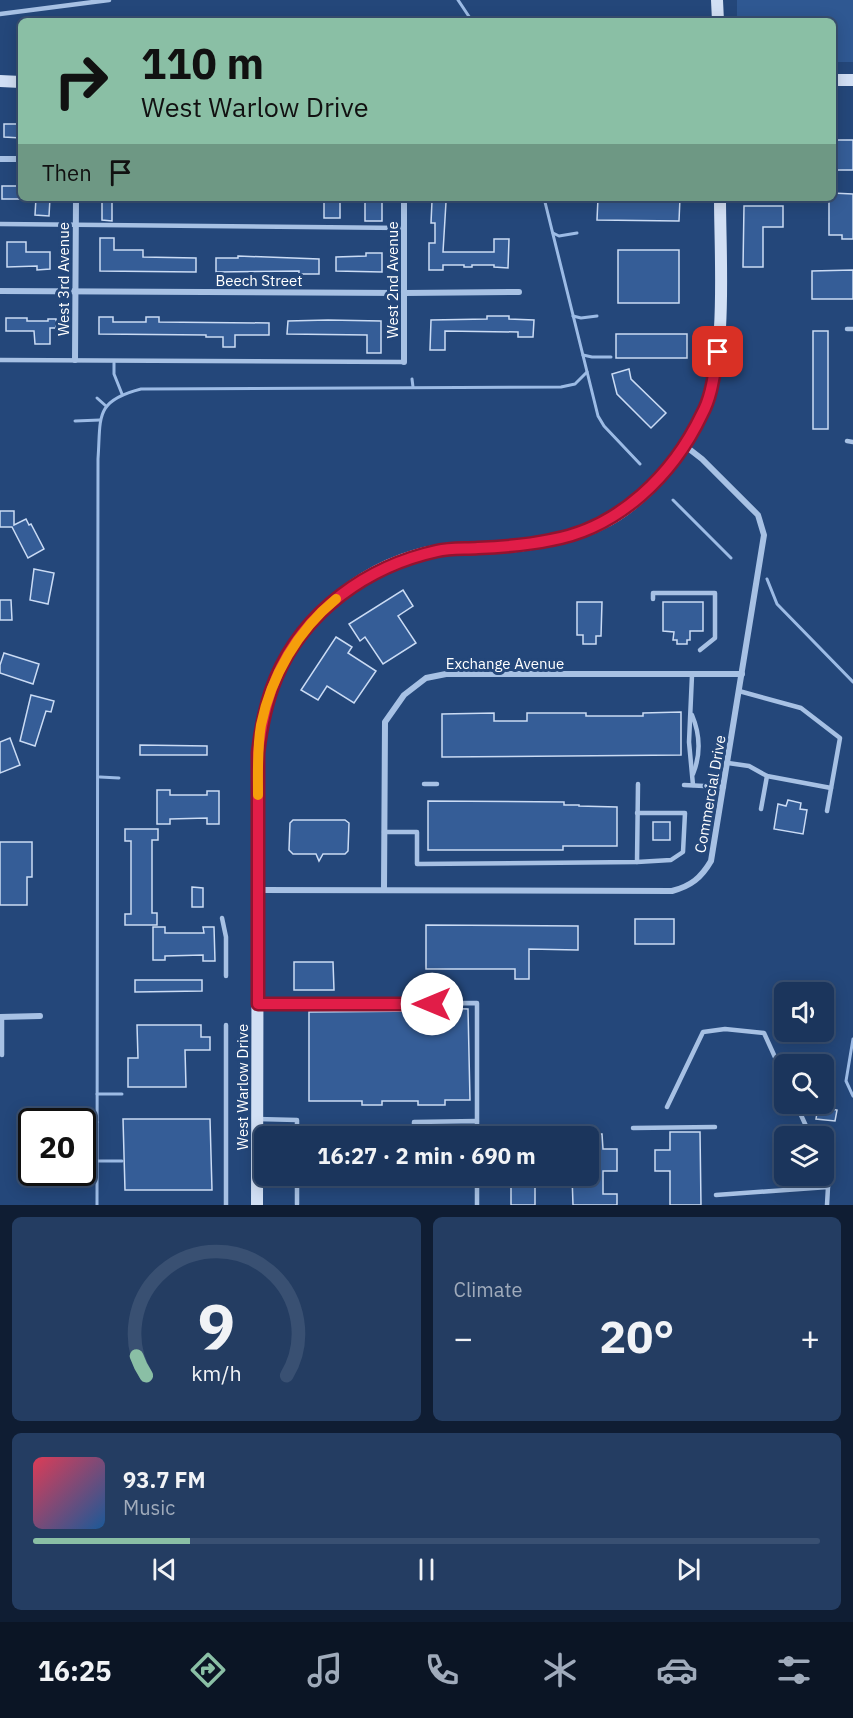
<!DOCTYPE html>
<meta charset="utf-8">
<style>
:root{--surface:#1b355c;--page:#243d62;--text:#f1f3f6;--muted:#a0abbb;--line:#395072;--accent:#8abfa5}
body{margin:0;font-family:"IBM Plex Sans",sans-serif;background:var(--page);color:var(--text);height:100vh;display:flex;flex-direction:column;font-size:22px;white-space:nowrap}
*{box-sizing:border-box;margin:0}
p{font-size:20px;color:var(--muted)}
.icon{flex:none;width:33px;height:33px;fill:none;stroke:currentColor;stroke-width:2;stroke-linecap:round;stroke-linejoin:round}
.map{position:relative;height:1205px;overflow:hidden}
.sheet{display:flex;flex-direction:column;gap:12px;padding:12px;background:#0f1d33;flex:1}
.sheet>*{flex:none}
.top-card{position:absolute;left:18px;top:18px;width:818px;height:183px;border-radius:9px;box-shadow:0 3px 15px #0003,0 0 0 2px var(--line);background:#8abfa5;color:#111;overflow:hidden}
.buttons{position:absolute;left:774px;top:982px;display:grid;gap:12px}
.buttons a{display:grid;place-items:center;width:60px;height:60px;border-radius:9px;background:var(--surface);box-shadow:0 3px 15px #0003,0 0 0 2px var(--line);font-size:30px}
.speed{position:absolute;left:18px;top:1108px;display:flex;gap:12px;font-size:30px;font-weight:700;text-align:center}
.speed>*{display:grid;place-content:center;width:78px;height:78px;border-radius:50%;background:var(--surface);box-shadow:0 3px 15px #0003,0 0 0 2px var(--line);line-height:1}
.speed .limit{border:3px solid #111;border-radius:9px;background:#fff;color:#111}
.pin{position:absolute;display:grid;place-items:center;width:51px;height:51px;color:#fff;margin:-26px;border-radius:12px;box-shadow:0 3px 9px #0006}
.me{position:absolute;width:66px;margin:-33px;rotate:270deg;stroke-linejoin:round;filter:drop-shadow(0 0 4px #0008)}
.turn{display:flex;align-items:center;gap:21px;height:126px;padding:0 24px;font-size:27px}
.turn .icon{width:78px;height:78px;stroke-width:2.5}
.turn b{display:block;font-size:42px;line-height:51px}
.then{display:flex;align-items:center;height:57px;padding:0 24px;background:#0003;gap:12px;font-size:22px}
.big{font-size:45px;font-weight:700;line-height:1.1}
.sheet .card{flex:1;display:flex;flex-direction:column;justify-content:center;gap:9px;min-width:0;padding:0 21px;border-radius:9px;background:var(--page)}
.sheet .dial{align-items:center;gap:0}
.dial svg{height:156px;overflow:visible;fill:none;stroke:var(--line);stroke-width:7;stroke-linecap:round;text-anchor:middle}
.dial text{fill:var(--text);stroke:none}
.song{display:flex;align-items:center;gap:18px}
.cover{width:72px;height:72px;border-radius:9px;background:linear-gradient(135deg,hsl(350 70% 55%),hsl(210 70% 35%))}
.played{height:6px;border-radius:3px;background:linear-gradient(90deg,var(--accent) 20%,var(--line) 20%)}
.keys{display:flex;justify-content:space-around;direction:ltr}
.heat{display:flex;justify-content:space-between;align-items:center;font-size:33px;direction:ltr}
.sheet .tiles{flex:1;display:grid;gap:12px;grid-template-columns:1fr 1fr}
.card:last-child{grid-column:span 2}
.trip{position:absolute;left:254px;top:1126px;width:345px;height:60px;border-radius:9px;background:var(--surface);box-shadow:0 3px 15px #0003,0 0 0 2px var(--line);font-weight:700;line-height:60px;text-align:center}
.menu{display:flex;height:96px;justify-content:space-around;align-items:center;background:#0b1525;color:var(--muted)}
.menu .icon{width:42px;height:42px}
.menu .active{color:var(--accent)}
.menu b{font-size:27px;color:var(--text)}
.map>svg:first-child{display:block}
.green{fill:#2f5892}
.lines{fill:none;stroke-linecap:round;stroke-linejoin:round}
.stream{stroke:#9cbbe5;stroke-width:3}
.building{fill:#355d97;stroke:#cadbf4;stroke-width:1.5}
.lane{stroke:#a7c1e4;stroke-width:4.5}
.street{stroke:#a7c1e4;stroke-width:6}
.secondary{stroke:#d1dff4;stroke-width:12}
.route-casing{stroke:#92132f;stroke-width:15}
.route{stroke:#e11d48;stroke-width:10}
.slow{stroke:#f59e0b;stroke-width:10}
.labels{text-anchor:middle;dominant-baseline:central;stroke-width:6;stroke-linejoin:round;paint-order:stroke}
.street-label{font-size:15px;fill:#fff;stroke:#24477a}
</style>
<div class="map">
<svg width="853" height="1205" viewBox="0 0 853 1205">
<rect width="100%" height="100%" fill="#24477a"/>
<polygon class="green" points="737,0 853,0 853,62 833,62 832,21 737,21"/>
<g class="lines">
<g class="stream">
<polyline points="458,0 472,21"/>
<polyline points="544,198 598,416 604,426 640,464"/>
<polyline points="553,233 559,236 577,233"/>
<polyline points="573,316 581,318 597,316"/>
<polyline points="583,355 592,357 611,357"/>
<polyline points="114,363 114,374 122,394"/>
<polyline points="412,379 413,387"/>
<polyline points="97,398 106,406"/>
<polyline points="75,421 100,420"/>
<polyline points="673,500 731,558"/>
<polyline points="767,579 777,604 853,682"/>
<polyline points="100,777 119,778"/>
<polyline points="853,1039 846,1081 853,1096"/>
<polyline points="97,1094 122,1094"/>
<polyline points="82,1122 97,1122"/>
<polyline points="97,1161 122,1161"/>
<path d="M 97,1205 L 98,459 C 101,417 94,401 141,389 L 561,387 L 575,384 L 587,372"/>
</g>
</g>
<g class="building">
<polygon points="4,124 21,124 21,138 4,137"/>
<rect x="832" y="140" width="21" height="30"/>
<rect x="2" y="186" width="19" height="13"/>
<polygon points="832,193 853,194 853,239 842,239 842,235 829,235 829,198 832,198"/>
<polygon points="36,198 50,198 49,216 35,215"/>
<polygon points="102,198 112,198 112,221 102,220"/>
<rect x="324" y="198" width="16" height="20"/>
<rect x="365" y="198" width="17" height="23"/>
<polygon points="598,198 680,198 679,221 597,220"/>
<polygon points="432,201 446,202 443,252 494,252 494,239 509,239 508,268 494,267 494,265 472,265 472,267 464,267 464,265 443,265 443,270 429,270 429,243 435,243 435,223 431,223"/>
<polygon points="744,206 783,206 783,227 763,227 763,267 743,267"/>
<polygon points="100,238 114,238 114,250 143,250 143,257 196,258 196,272 100,271"/>
<polygon points="7,242 26,242 26,252 50,252 50,269 37,270 37,266 7,267"/>
<rect x="618" y="250" width="61" height="53"/>
<polygon points="366,253 382,253 382,272 336,271 336,257 366,256"/>
<polygon points="238,256 319,259 319,274 299,274 299,271 216,272 216,258 238,258"/>
<polygon points="853,270 853,299 812,299 812,271"/>
<polygon points="487,316 509,316 509,319 534,320 533,337 518,337 518,332 445,331 445,350 430,350 431,320 487,319"/>
<polygon points="99,317 113,317 113,322 146,322 146,317 159,317 159,322 269,323 269,335 235,335 235,347 223,347 223,337 206,337 206,335 99,334"/>
<polygon points="6,318 27,318 27,321 48,321 48,319 56,319 56,328 50,328 50,344 35,344 34,331 6,331"/>
<polygon points="328,320 381,321 381,353 367,353 367,335 287,334 288,321"/>
<rect x="813" y="331" width="15" height="98"/>
<rect x="616" y="334" width="71" height="24"/>
<polygon points="629,369 631,379 666,413 651,428 617,394 612,374"/>
<polygon points="0,511 14,511 14,525 26,519 29,525 31,524 44,549 28,558 12,527 0,527"/>
<polygon points="34,569 54,573 48,604 30,600"/>
<polygon points="403,590 413,606 398,616 416,643 383,664 365,637 360,641 349,624"/>
<polygon points="0,600 11,600 12,620 0,620"/>
<polygon points="577,602 602,602 601,636 596,636 596,644 583,644 583,635 577,635"/>
<polygon points="663,602 703,602 703,631 690,631 690,640 687,640 687,644 677,644 677,640 673,640 674,632 663,631"/>
<polygon points="336,637 352,647 348,653 376,671 354,703 327,686 318,700 301,690"/>
<polygon points="4,653 39,664 33,684 0,673 0,665"/>
<polygon points="31,695 54,701 51,712 46,711 35,746 20,741"/>
<polygon points="681,712 681,755 442,757 442,714 494,713 494,721 527,721 527,713 586,713 586,716 643,716 643,713"/>
<polygon points="10,738 20,765 0,773 0,742"/>
<polygon points="140,745 207,746 207,755 140,755"/>
<polygon points="157,790 170,790 170,795 207,795 207,791 219,791 219,824 207,824 207,818 170,819 170,824 157,824"/>
<polygon points="788,800 801,803 800,809 807,810 803,834 774,829 778,804 786,806"/>
<polygon points="428,801 564,802 564,805 579,805 579,806 617,807 617,846 563,846 563,850 428,850"/>
<polygon points="293,820 345,820 349,823 348,851 345,854 323,854 319,861 316,854 293,854 289,850 290,823"/>
<rect x="653" y="822" width="17" height="18"/>
<polygon points="125,829 158,829 158,840 152,840 152,913 157,913 157,925 125,925 125,914 131,914 131,841 125,841"/>
<polygon points="0,842 32,842 32,877 27,877 27,905 0,905"/>
<polygon points="192,887 203,888 203,907 192,907"/>
<rect x="635" y="919" width="39" height="25"/>
<polygon points="426,925 578,926 578,950 529,949 529,979 515,979 515,969 426,969"/>
<polygon points="153,927 165,927 165,933 204,933 203,927 214,927 215,961 203,961 203,955 165,956 165,960 153,960"/>
<polygon points="294,962 333,962 334,990 294,990"/>
<polygon points="135,980 202,980 202,991 135,992"/>
<polygon points="437,1008 468,1009 470,1100 445,1100 445,1105 418,1105 418,1101 382,1101 382,1105 362,1105 362,1101 309,1101 309,1012 423,1011 423,1009 437,1009"/>
<polygon points="137,1025 201,1025 201,1037 210,1037 210,1050 185,1050 186,1087 128,1087 128,1058 138,1058"/>
<polygon points="818,1107 837,1110 835,1121 816,1119"/>
<polygon points="123,1119 210,1119 212,1190 125,1190"/>
<polygon points="670,1132 700,1132 701,1205 670,1205 670,1171 655,1171 655,1150 670,1150"/>
<polygon points="588,1134 602,1134 603,1149 617,1149 617,1171 603,1171 603,1194 617,1194 617,1205 573,1205 572,1176 588,1176"/>
<rect x="511" y="1185" width="24" height="20"/>
</g>
<g class="lines">
<g class="lane">
<polyline points="0,14 109,0"/>
<polyline points="0,224 404,228"/>
<polyline points="847,329 853,329"/>
<polyline points="0,360 404,362"/>
<polyline points="847,441 853,442"/>
<polyline points="653,599 653,593 715,593 715,638 700,650"/>
<polyline points="692,675 689,742 693,785"/>
<polyline points="739,691 801,708 840,738 827,811"/>
<path d="M 692,715 C 700,734 701,754 693,774"/>
<polyline points="728,763 749,766 767,776 831,788"/>
<polyline points="424,784 437,784"/>
<polyline points="684,785 724,787"/>
<polyline points="761,809 767,776"/>
<polyline points="637,813 685,813 683,852 671,860 637,862"/>
<polyline points="384,832 417,832 417,864 637,862 638,784"/>
<polyline points="222,918 226,937 226,976"/>
<polyline points="258,1004 477,1003 477,1121"/>
<polyline points="226,1025 226,1205"/>
<polyline points="2,1055 2,1017"/>
<polyline points="796,1104 811,1137"/>
<polyline points="667,1107 703,1032 725,1029 764,1033 784,1077"/>
<polyline points="257,1119 297,1120 297,1137"/>
<polyline points="633,1128 715,1127"/>
<polyline points="414,1132 414,1122 477,1121 477,1137"/>
<polyline points="563,1137 563,1131"/>
<polyline points="824,1164 828,1175 828,1187"/>
<polyline points="297,1176 297,1204"/>
<polyline points="477,1176 477,1205"/>
<polyline points="716,1195 828,1187 827,1205"/>
</g>
<g class="street">
<polyline points="0,159 21,159"/>
<polyline points="0,291 404,293 519,292"/>
<polyline points="75,360 76,198"/>
<polyline points="404,362 404,198"/>
<path d="M 258,890 L 672,891 C 691,886 701,878 711,861 L 764,535 L 758,515 L 702,459 L 684,445"/>
<polyline points="384,890 385,722 404,695 426,678 446,674 742,674"/>
<polyline points="0,1017 40,1016"/>
</g>
<g class="secondary">
<polyline points="717,0 718,21"/>
<polyline points="832,80 853,80"/>
<polyline points="0,81 21,82"/>
<path d="M 257,1205 L 258,753 C 261,728 266,703 276,679 C 302,613 370,561 440,550 C 465,546 492,548 517,546 C 550,542 588,534 616,516 C 653,492 685,453 703,413 C 728,357 720,260 720,198"/>
</g>
</g>
<g class="lines">
<g class="route-casing">
<path id="route" d="M 432,1004 L 258,1004 L 258,753 C 261,728 266,702 276,678 C 304,611 368,566 437,551 C 450,548 465,549 478,548 C 503,547 527,545 551,540 C 619,528 673,475 702,414 C 712,396 714,373 718,352"/>
</g>
<use href="#route" class="route"/>
<path class="slow" d="M 258,795 C 258,771 257,748 261,725 C 271,676 298,630 336,599"/>
</g>
<g class="labels">
<g class="street-label">
<text transform="translate(63 279) rotate(-90)">West 3rd Avenue</text>
<text x="259" y="280">Beech Street</text>
<text transform="translate(392 280) rotate(-90)">West 2nd Avenue</text>
<text x="505" y="663">Exchange Avenue</text>
<text transform="translate(710 794) rotate(-80)">Commercial Drive</text>
<text transform="translate(242 1087) rotate(-90)">West Warlow Drive</text>
</g>
</g>
</svg>
<div class="buttons">
<a><svg class="icon" aria-label="sound" viewBox="0 0 24 24"><path d="M4 9h4l5-4v14l-5-4H4zM17 9q2 3 0 6"/></svg></a>
<a><svg class="icon" aria-label="search" viewBox="0 0 24 24"><circle cx="10" cy="10" r="6"/><path d="M15 15l6 6"/></svg></a>
<a><svg class="icon" aria-label="layers" viewBox="0 0 24 24"><path d="M12 4l9 5-9 5-9-5zM3 14l9 5 9-5"/></svg></a>
</div>
<div class="speed"><div class="limit">20</div></div>
<div class="pin" style="left:718px;top:352px;background:#d93025"><svg class="icon" aria-label="arrive" viewBox="0 0 24 24"><path d="M6 21V4h12l-3 4 3 4H6"/></svg></div>
<svg class="me" style="left:432px;top:1004px" viewBox="-20 -20 40 40"><circle r="19" fill="#fff"/><path d="M0-13L10 11 0 6-10 11z" fill="#e11d48"/></svg>
<div class="trip">16:27 · 2 min · 690 m</div>
<div class="top-card">
<div class="turn"><svg class="icon" aria-label="right" viewBox="0 0 24 24"><path d="M7 20v-9h11M14 6l5 5-5 5"/></svg><div><b>110 m</b>West Warlow Drive</div></div>
<div class="then">Then<svg class="icon" aria-label="arrive" viewBox="0 0 24 24"><path d="M6 21V4h12l-3 4 3 4H6"/></svg></div>
</div>
</div>
<section class="sheet">
<div class="tiles">
<div class="card dial"><svg viewBox="0 0 100 80">
<path d="M14 69A42 42 0 1 1 86 69"/>
<path d="M14 69A42 42 0 0 1 9 59" stroke="#8abfa5"/>
<text x="50" y="56" font-size="32" font-weight="700">9</text>
<text x="50" y="72" font-size="11">km/h</text>
</svg></div>
<div class="card"><p>Climate</p>
<div class="heat"><a>−</a><b class="big">20°</b><a>+</a></div>
</div>
<div class="card">
<div class="song"><i class="cover"></i><div><b>93.7 FM</b><p>Music</p></div></div>
<div class="played"></div>
<div class="keys"><svg class="icon" aria-label="previous" viewBox="0 0 24 24"><path d="M18 5L8 12l10 7zM5 5v14"/></svg><svg class="icon" aria-label="pause" viewBox="0 0 24 24"><path d="M8 5v14M16 5v14"/></svg><svg class="icon" aria-label="next" viewBox="0 0 24 24"><path d="M6 5l10 7-10 7zM19 5v14"/></svg></div>
</div>
</div>
</section>
<nav class="menu">
<b>16:25</b>
<svg class="icon active" aria-label="directions" viewBox="0 0 24 24"><path d="M12 3l9 9-9 9-9-9zM9 14v-3h6M13 9l2 2-2 2"/></svg>
<svg class="icon" aria-label="music" viewBox="0 0 24 24"><path d="M9 18V5l10-2v13"/><circle cx="6" cy="18" r="3"/><circle cx="16" cy="16" r="3"/></svg>
<svg class="icon" aria-label="phone" viewBox="0 0 24 24"><path d="M5 4h4l2 5-3 2q2 4 5 5l2-3 5 2v4C11 20 4 13 5 4z"/></svg>
<svg class="icon" aria-label="climate" viewBox="0 0 24 24"><path d="M12 3v18M4 7l16 10M4 17L20 7"/></svg>
<svg class="icon" aria-label="car" viewBox="0 0 24 24"><path d="M5 17H2v-5l4-1 3-4h7l3 4 3 1v5h-3M9 17h6M6 11h13"/><circle cx="7" cy="17" r="2"/><circle cx="17" cy="17" r="2"/></svg>
<svg class="icon" aria-label="filters" viewBox="0 0 24 24"><path d="M4 7h16M4 17h16"/><circle cx="9" cy="7" r="2"/><circle cx="15" cy="17" r="2"/></svg>
</nav>
